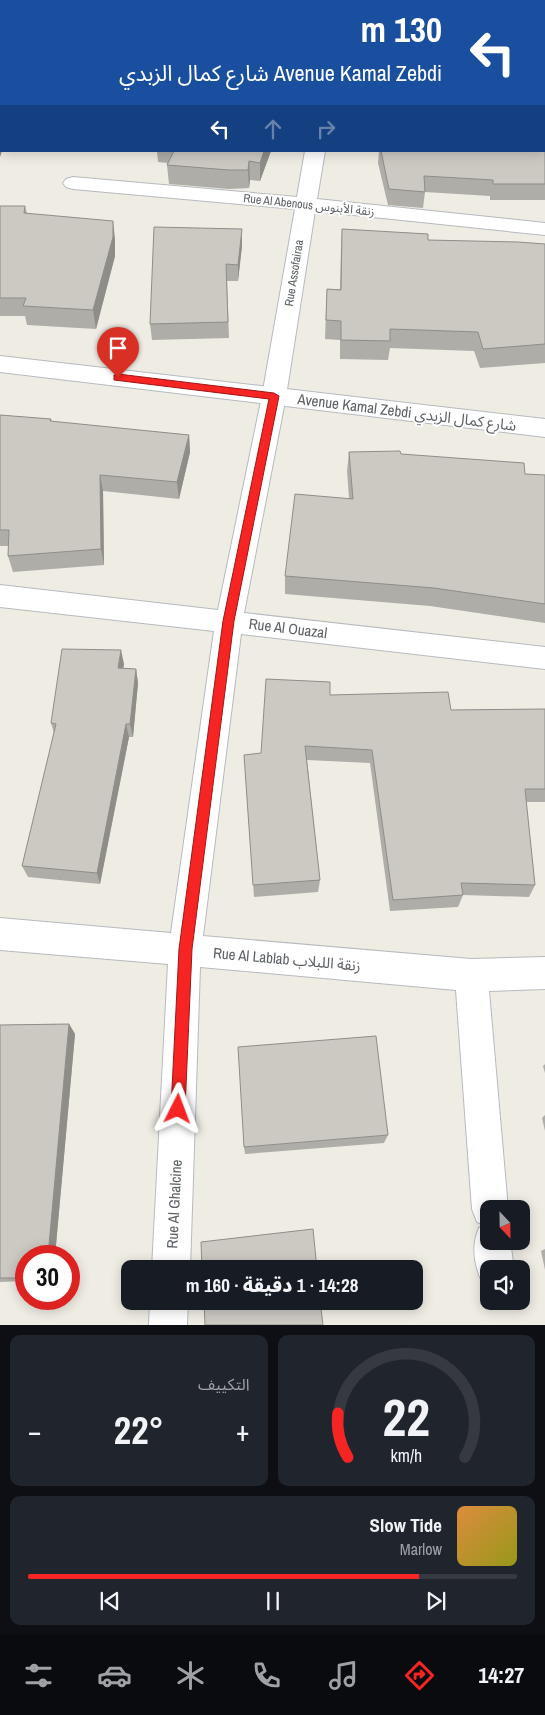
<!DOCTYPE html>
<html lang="ar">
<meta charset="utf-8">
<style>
:root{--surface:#171b24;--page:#20242c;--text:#f1f3f6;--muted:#9ea1a6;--line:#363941;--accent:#f62423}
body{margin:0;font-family:"Archivo Narrow","Noto Sans Arabic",sans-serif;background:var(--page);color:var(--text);direction:rtl;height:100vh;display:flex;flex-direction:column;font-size:19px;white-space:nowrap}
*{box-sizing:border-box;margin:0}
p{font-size:16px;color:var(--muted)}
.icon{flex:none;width:28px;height:28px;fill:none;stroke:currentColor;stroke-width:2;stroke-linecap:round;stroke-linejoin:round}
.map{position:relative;height:1325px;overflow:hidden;direction:ltr}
.side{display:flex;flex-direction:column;gap:10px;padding:10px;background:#0d0f14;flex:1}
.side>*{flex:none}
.hud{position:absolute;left:0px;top:0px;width:545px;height:152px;box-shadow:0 2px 12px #0003;direction:rtl;background:#1a4fa0;color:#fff;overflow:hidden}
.needle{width:32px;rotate:158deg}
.fabs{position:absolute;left:480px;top:1200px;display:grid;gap:10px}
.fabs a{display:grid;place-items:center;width:50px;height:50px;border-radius:10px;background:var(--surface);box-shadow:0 2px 12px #0003;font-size:25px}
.speed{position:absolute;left:15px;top:1245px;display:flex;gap:10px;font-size:25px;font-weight:700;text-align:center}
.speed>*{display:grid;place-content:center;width:65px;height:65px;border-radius:50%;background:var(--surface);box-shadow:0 2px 12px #0003;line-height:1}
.speed .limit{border:8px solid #d22;background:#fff;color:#111}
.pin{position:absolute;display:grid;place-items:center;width:42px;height:42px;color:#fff;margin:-51px -21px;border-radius:50% 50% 50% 0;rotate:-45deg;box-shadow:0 0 5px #0007}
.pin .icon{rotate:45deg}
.me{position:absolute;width:55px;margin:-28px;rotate:3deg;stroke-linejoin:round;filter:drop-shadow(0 0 4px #0008)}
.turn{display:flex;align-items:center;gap:18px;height:105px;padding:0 20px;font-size:22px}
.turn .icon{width:65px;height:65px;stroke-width:2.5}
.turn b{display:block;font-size:35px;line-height:42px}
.lanes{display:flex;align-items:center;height:48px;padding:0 20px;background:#0003;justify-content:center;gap:25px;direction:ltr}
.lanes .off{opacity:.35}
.big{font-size:38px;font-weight:800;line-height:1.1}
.side .tile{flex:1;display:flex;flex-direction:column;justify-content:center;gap:8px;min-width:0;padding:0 18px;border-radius:10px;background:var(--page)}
.side .dial{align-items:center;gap:0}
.dial svg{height:130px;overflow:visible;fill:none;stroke:var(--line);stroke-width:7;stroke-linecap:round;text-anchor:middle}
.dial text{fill:var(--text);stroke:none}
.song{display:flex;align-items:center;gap:15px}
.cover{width:60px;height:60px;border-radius:8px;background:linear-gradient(135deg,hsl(30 70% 55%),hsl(60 70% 35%))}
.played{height:5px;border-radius:2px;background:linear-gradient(90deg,var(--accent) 80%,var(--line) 80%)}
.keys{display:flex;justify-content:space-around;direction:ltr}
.heat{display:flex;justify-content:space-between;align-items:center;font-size:28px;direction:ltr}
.side .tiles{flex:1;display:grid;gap:10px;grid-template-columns:1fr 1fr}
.tile:last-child{grid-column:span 2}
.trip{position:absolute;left:121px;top:1260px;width:302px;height:50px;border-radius:10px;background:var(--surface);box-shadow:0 2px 12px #0003;font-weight:800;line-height:50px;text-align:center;direction:rtl}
.menu{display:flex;height:80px;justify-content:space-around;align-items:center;background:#090b0e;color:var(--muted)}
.menu .icon{width:35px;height:35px}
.menu .selected{color:var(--accent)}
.menu b{font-size:22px;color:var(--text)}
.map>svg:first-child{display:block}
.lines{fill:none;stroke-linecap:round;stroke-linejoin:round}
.minor-casing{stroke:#b6babf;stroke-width:2}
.tertiary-casing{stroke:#b6babf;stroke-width:2}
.minor{fill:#fff;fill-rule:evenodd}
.tertiary{fill:#fff;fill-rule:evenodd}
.wall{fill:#afada8}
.shaded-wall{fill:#8f8d88}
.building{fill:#ccc9c3;stroke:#8f8d88}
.route{fill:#f62423;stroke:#a01717}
.labels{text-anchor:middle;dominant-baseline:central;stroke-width:4;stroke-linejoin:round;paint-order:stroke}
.far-street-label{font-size:12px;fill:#5c6165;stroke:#fff}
.street-label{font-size:15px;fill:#5c6165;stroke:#fff}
</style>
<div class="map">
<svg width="545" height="1325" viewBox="0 0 545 1325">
<rect width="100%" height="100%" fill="#efece4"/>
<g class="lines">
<g class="minor-casing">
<g id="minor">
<rect x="334" y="0" width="16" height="1"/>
<rect x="544" y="91" width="1" height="10"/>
<path d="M 305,151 L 325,151 L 317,199 L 545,223 L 545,235 L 315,211 L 286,396 L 244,613 L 545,647 L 545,669 L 241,634 L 203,936 L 471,959 L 545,957 L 545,989 L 489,991 L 508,1209 L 489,1209 L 489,1241 L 510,1241 L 514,1269 L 489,1269 L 489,1285 L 482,1282 C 474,1264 471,1246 479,1228 L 485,1225 L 477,1222 L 472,1209 L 456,990 L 200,967 L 190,1269 L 152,1269 L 168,964 L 0,950 L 0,918 L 171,933 L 214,631 L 0,607 L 0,585 L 218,610 L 262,396 L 295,209 L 73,189 L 66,187 L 63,183 L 66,179 L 73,177 L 297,197 Z"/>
<polygon points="150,1301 188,1301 187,1325 149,1325"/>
</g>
</g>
<g class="tertiary-casing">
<polygon id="tertiary" points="0,356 545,419 545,437 0,372"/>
</g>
<use href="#minor" class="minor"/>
<use href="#tertiary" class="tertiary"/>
</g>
<g class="wall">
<polygon points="545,111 545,200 490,200 490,196 425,192 423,208 388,205 378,163 379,151 544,151"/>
<polygon points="157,151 271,151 260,181 250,180 249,188 229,189 169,184 167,165 168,163 158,162"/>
<polygon points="0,206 25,206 27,213 115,239 115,256 96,329 27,325 25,316 0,316"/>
<polygon points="342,229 428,240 545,244 545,363 480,368 474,351 390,348 388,360 340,359 340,340 325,339 326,308 327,289 340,289 341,248"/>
<polygon points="242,246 238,281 227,281 229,338 152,340 150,324"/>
<polygon points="0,415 51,419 52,422 189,435 190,452 179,499 103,491 104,565 13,572 8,556 9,546 0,546"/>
<polygon points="349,452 401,454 525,474 545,475 545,623 430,606 285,594 285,576 349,498 347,471"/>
<polygon points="124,664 123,668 136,669 138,683 133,737 129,737 100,884 28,877 22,866 54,733 51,723"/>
<polygon points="330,695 451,710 545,709 545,802 526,802 535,885 529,897 463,895 458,907 390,911 370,763 307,760 320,880 318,892 254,897 245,768 261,753"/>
<polygon points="69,1024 75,1034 55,1256 26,1256 26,1281 0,1282 0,1025"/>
<polygon points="545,1064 545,1073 543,1066"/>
<polygon points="545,1115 545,1131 542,1118"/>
<polygon points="388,1135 384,1143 245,1154 244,1147"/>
<polygon points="545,1249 545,1270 541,1251"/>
</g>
<g class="shaded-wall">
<polygon points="1,126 1,151 2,151 0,157 0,129"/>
<polygon points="264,151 271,151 260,181 260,163"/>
<polygon points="249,161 250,180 249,188 248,170"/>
<polygon points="113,221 115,239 115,256 96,329 93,310"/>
<polygon points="242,229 242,246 238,281 238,265"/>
<polygon points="189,435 190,452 179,499 177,482"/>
<polygon points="100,475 103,491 104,565 101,549"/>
<polygon points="121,650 124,664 121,682 118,668"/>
<polygon points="136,669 138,683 133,737 130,724"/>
<polygon points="126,724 129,737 100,884 97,873"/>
<polygon points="69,1024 75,1034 55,1256 48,1256"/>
</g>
<g class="building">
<rect x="71" y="0" width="233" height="1"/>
<polygon points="1,20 1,126 0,129 0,23"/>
<polygon points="544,111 545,111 545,184 493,184 493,180 424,176 425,192 389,189 381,151 544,151"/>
<polygon points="174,151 264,151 260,163 249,161 248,170 229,170 167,165"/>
<polygon points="0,206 25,206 24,213 113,221 113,237 93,310 23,306 26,298 0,298"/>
<polygon points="154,227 242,229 238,265 226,264 228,322 150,324"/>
<polygon points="342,229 428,234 428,240 518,242 545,244 545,344 483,349 478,332 390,329 390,341 341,340 341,321 326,320 327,289 341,290"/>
<polygon points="0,415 51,419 50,421 189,435 177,482 100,475 101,549 8,556 9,530 0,530"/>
<polygon points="400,451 401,454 524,463 525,474 545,475 545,604 434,588 285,576 295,494 353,499 349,452"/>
<polygon points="62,649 121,650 118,668 136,669 130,724 126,724 97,873 22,866 56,724 51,723"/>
<polygon points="266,679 330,682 330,695 448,692 451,710 545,709 545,789 525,789 535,885 461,883 463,895 393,900 372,750 305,746 320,880 253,885 244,755 261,753"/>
<polygon points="69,1024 48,1256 26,1256 26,1278 0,1278 0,1025"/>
<polygon points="376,1036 388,1135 244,1147 238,1047"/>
<polygon points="313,1229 317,1269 202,1269 201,1242"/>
<polygon points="204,1301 320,1301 323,1325 205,1325"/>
</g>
<polygon class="route" points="118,374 274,393 279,396 234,621 192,949 185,1109 183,1114 178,1116 173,1114 171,1109 179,949 223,621 269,399 114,380 114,375"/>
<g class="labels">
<g class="far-street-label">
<text transform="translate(309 205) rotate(6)">Rue Al Abenous زنقة الأبنوس</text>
<text transform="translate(294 273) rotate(-81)">Rue Assofairaa</text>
</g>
<g class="street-label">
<text transform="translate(407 412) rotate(7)">Avenue Kamal Zebdi شارع كمال الزبدي</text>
<text transform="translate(288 628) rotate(7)">Rue Al Ouazal</text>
<text transform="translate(287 959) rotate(5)">Rue Al Lablab زنقة اللبلاب</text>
<text transform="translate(174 1204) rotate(-87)">Rue Al Ghalcine</text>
</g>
</g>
</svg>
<div class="fabs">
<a><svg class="needle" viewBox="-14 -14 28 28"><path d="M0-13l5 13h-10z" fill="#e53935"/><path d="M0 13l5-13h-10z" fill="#9ea1a6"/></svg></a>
<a><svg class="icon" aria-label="sound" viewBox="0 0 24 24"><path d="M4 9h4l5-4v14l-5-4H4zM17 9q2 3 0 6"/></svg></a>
</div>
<div class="speed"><div class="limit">30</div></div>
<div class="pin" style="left:118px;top:378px;background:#d93025"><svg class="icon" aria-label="arrive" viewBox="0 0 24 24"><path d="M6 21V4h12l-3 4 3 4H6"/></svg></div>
<svg class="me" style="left:178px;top:1109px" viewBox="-20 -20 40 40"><path d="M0-17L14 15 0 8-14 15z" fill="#f62423" stroke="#fff" stroke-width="4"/></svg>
<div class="trip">14:28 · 1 دقيقة · 160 m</div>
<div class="hud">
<div class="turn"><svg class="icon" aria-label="left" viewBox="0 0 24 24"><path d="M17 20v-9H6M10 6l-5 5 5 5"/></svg><div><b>130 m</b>Avenue Kamal Zebdi شارع كمال الزبدي</div></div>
<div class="lanes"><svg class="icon" aria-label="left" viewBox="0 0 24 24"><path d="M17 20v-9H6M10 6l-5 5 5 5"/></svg><svg class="icon off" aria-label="ahead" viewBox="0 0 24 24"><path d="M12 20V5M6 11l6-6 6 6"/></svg><svg class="icon off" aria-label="right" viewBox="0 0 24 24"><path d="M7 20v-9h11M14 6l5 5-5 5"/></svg></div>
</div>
</div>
<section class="side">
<div class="tiles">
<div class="tile dial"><svg viewBox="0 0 100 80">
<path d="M14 69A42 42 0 1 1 86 69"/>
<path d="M14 69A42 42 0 0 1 8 42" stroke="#f62423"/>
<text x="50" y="56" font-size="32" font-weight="700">22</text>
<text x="50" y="72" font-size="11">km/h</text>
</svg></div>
<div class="tile"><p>التكييف</p>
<div class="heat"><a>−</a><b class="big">22°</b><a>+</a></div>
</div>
<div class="tile">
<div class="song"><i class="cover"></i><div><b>Slow Tide</b><p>Marlow</p></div></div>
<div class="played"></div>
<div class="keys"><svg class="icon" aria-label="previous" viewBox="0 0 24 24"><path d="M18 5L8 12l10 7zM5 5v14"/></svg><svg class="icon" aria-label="pause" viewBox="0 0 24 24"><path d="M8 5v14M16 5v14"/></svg><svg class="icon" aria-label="next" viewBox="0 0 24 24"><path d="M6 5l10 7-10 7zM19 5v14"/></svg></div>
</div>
</div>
</section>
<nav class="menu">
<b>14:27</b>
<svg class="icon selected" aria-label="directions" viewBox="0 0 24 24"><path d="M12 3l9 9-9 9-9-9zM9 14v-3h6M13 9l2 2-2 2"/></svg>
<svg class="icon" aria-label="music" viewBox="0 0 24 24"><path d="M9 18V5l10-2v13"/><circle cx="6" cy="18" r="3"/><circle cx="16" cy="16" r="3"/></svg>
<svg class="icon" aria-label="phone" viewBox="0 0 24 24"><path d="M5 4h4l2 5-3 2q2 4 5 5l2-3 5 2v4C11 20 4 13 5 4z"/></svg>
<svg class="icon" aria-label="climate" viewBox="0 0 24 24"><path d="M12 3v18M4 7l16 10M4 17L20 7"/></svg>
<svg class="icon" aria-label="car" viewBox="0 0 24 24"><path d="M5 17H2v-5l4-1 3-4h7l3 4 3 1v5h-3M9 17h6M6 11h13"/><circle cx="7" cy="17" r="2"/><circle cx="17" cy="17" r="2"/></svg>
<svg class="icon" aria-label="filters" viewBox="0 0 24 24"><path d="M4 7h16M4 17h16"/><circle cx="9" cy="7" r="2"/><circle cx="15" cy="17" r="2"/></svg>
</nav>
